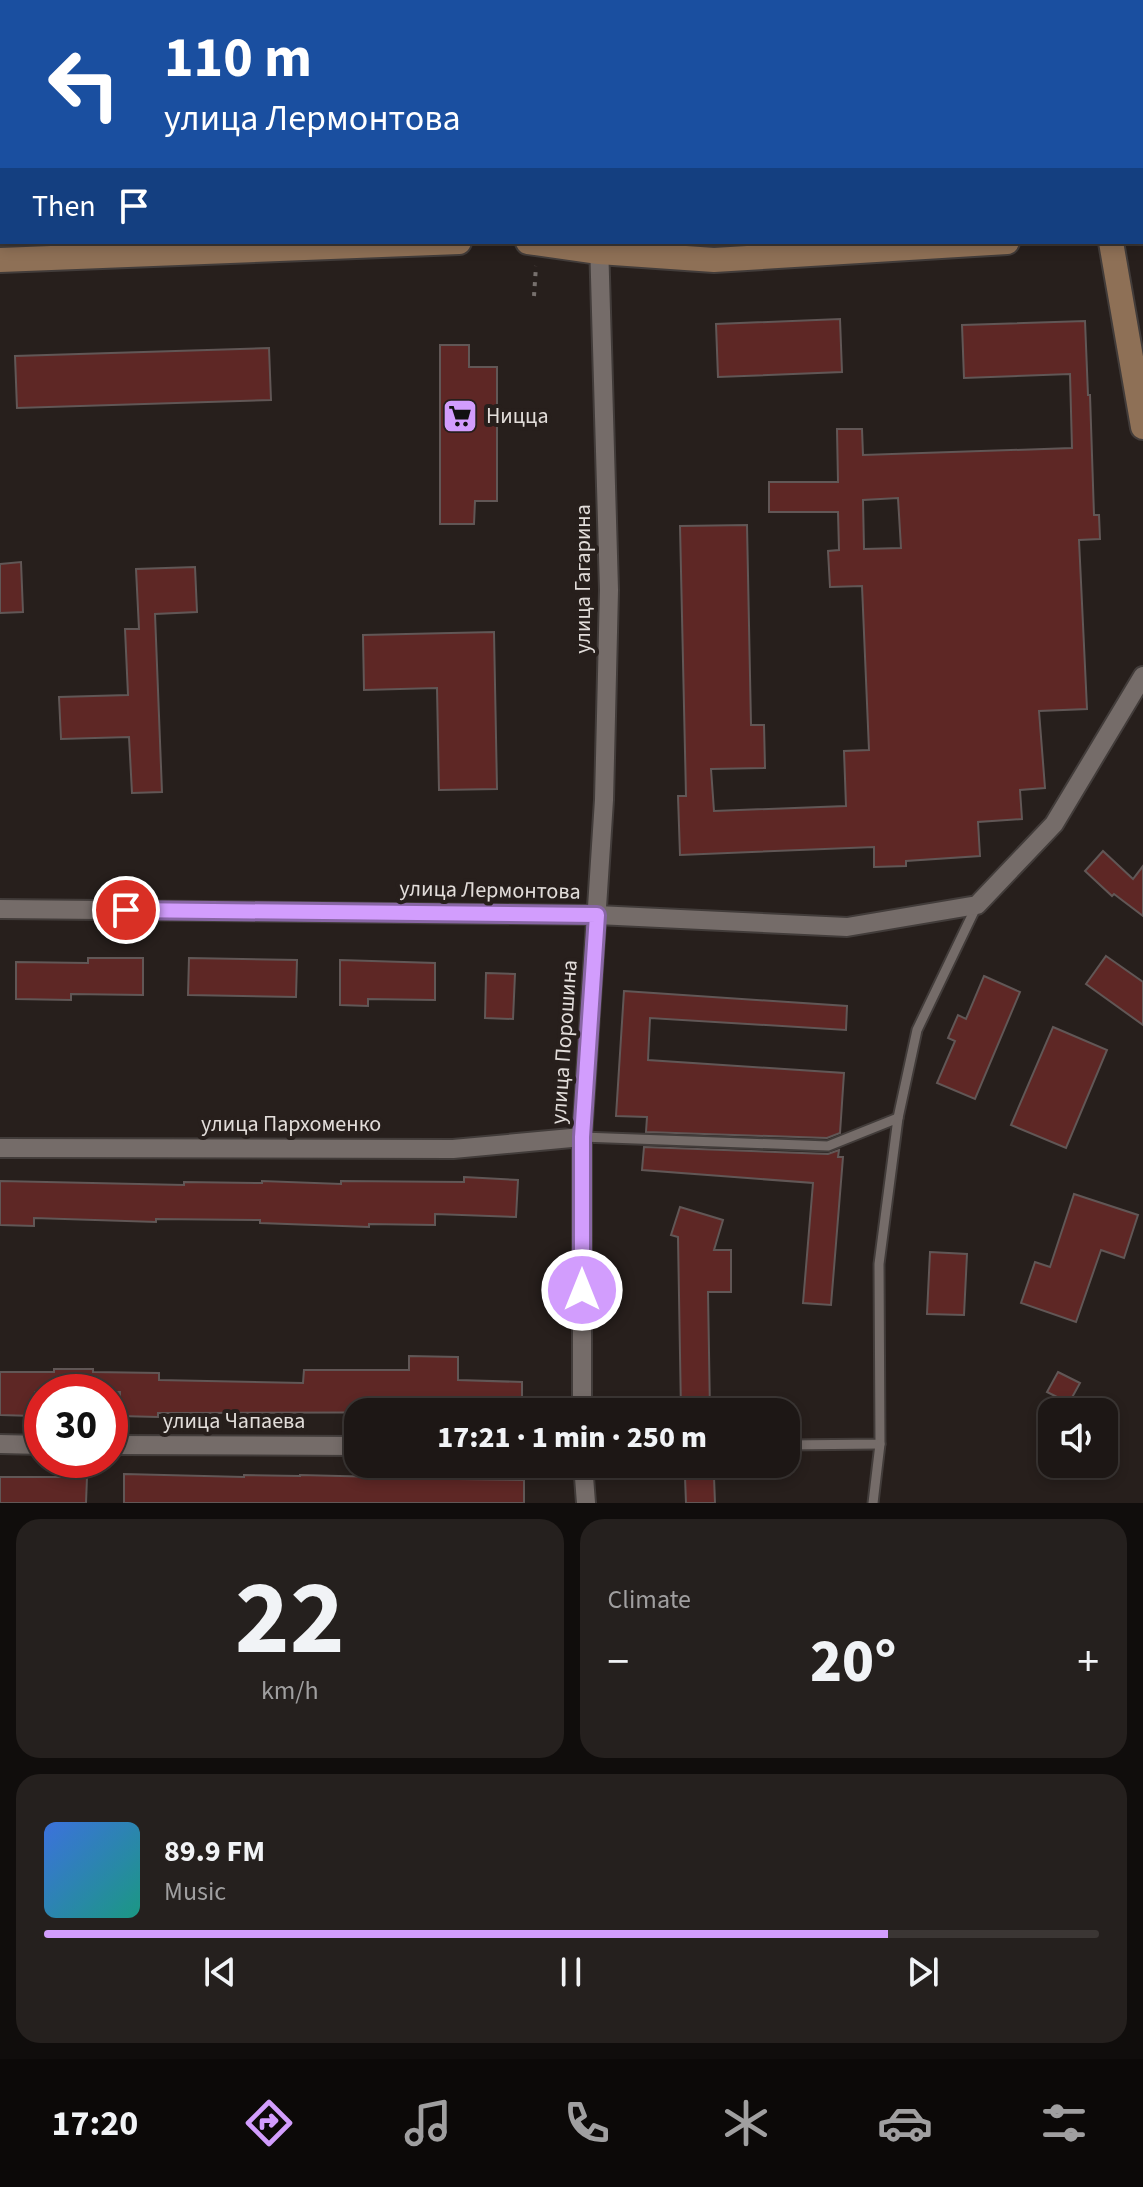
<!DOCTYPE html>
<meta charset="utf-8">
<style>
:root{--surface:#1d1715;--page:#25201e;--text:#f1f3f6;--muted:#a09fa0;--line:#3b3634;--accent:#d29dfd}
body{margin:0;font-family:"Source Sans 3",sans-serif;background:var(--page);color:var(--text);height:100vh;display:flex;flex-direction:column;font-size:30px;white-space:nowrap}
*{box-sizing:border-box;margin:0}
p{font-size:26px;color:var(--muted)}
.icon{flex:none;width:44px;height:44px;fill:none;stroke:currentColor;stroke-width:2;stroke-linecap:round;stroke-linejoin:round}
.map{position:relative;height:1503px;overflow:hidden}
.details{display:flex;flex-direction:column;gap:16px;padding:16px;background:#100d0c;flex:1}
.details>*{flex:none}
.banner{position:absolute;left:0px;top:0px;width:1144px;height:244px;box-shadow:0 4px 12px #0003,0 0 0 2px var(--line);background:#1a4fa0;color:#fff;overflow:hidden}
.fabs{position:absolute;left:1038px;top:1398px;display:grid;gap:16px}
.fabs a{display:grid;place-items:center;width:80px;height:80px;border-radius:16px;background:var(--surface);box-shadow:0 4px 12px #0003,0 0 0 2px var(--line);font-size:40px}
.speed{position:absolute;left:24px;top:1374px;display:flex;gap:16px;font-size:40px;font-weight:700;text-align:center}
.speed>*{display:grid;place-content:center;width:104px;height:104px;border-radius:50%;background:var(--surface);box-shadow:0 4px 12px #0003,0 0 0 2px var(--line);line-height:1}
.speed .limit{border:12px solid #d22;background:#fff;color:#111}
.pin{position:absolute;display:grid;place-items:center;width:68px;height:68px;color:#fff;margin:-34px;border:4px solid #fff;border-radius:50%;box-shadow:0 2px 8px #0007}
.me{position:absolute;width:88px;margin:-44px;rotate:0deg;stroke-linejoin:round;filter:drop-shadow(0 0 6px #0008)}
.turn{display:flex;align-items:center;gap:28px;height:168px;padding:0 32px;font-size:36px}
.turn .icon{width:104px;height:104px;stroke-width:2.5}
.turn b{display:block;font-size:56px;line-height:68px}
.then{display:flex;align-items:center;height:76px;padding:0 32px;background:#0003;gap:16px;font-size:30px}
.big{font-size:60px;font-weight:800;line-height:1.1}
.details .card{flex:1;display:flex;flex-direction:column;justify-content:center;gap:12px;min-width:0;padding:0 28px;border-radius:24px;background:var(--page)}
.details .dial{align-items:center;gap:0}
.dial b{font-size:104px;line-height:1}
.song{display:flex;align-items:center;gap:24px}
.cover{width:96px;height:96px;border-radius:12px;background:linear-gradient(135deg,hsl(220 70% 55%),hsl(170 70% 35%))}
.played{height:8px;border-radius:4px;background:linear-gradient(90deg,var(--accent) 80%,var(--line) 80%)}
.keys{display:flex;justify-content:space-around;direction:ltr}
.heat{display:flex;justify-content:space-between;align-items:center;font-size:44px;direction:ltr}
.details .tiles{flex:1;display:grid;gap:16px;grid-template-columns:1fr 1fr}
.card:last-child{grid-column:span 2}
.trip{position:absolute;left:344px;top:1398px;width:456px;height:80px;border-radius:24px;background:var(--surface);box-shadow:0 4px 12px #0003,0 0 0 2px var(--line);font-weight:800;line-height:80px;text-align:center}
.dock{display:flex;height:128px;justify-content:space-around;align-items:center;background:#0c0908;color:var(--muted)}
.dock .icon{width:56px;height:56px}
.dock .current{color:var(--accent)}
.dock b{font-size:36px;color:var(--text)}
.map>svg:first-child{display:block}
.building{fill:#5e2725;stroke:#615756;stroke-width:2;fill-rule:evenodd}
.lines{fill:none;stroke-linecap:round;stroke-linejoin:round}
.lane-casing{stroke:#423c3a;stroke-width:13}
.street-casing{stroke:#423c3a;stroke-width:22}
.secondary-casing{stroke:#423c3a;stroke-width:28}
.path{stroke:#77706d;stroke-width:4;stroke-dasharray:4 6;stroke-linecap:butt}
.lane{stroke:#756c69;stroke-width:9}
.street{stroke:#756c69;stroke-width:18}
.secondary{stroke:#8e7056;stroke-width:24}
.route-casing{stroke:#8866a4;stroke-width:20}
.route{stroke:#d29dfd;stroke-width:14}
.labels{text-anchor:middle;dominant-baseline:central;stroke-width:8;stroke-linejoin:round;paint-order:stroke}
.poi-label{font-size:22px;fill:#e2ddda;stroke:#271f1c;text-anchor:start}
.street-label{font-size:22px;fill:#e2ddda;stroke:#271f1c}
</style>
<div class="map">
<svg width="1143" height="1503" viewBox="0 0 1143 1503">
<rect width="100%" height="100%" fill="#271f1c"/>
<g class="building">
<polygon points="840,319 842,372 718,377 716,324"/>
<path d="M 1085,321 L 1088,395 L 1090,395 L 1094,515 L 1099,515 L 1100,539 L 1079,540 L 1087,709 L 1039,711 L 1045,788 L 1020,790 L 1022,819 L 978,822 L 980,856 L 906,861 L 906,866 L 874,867 L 874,847 L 680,855 L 678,796 L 686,796 L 680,526 L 747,525 L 751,725 L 764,725 L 765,768 L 711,769 L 714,811 L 846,806 L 844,751 L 869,750 L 862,586 L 830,587 L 828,551 L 839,550 L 838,512 L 769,512 L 769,482 L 838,482 L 837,429 L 862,429 L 863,455 L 1072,448 L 1070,374 L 964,378 L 962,325 ZM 898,498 L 901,548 L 864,549 L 863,500 Z"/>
<polygon points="440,345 469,345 469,367 497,367 497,501 475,501 474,524 440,524"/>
<polygon points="269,348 271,400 17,408 15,356"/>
<polygon points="21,562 23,612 0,613 0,564"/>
<polygon points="195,567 197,612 155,614 162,792 132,793 129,737 61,739 59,697 128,695 125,629 139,629 136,569"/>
<polygon points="494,632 497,789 439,790 437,688 364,690 363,635"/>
<polygon points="1103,851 1133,879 1143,866 1143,916 1114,894 1112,896 1085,871"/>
<polygon points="1106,956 1143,982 1143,1025 1086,984"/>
<polygon points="88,958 143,958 143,995 71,994 71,1000 16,999 16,962 88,963"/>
<polygon points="189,958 297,960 296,997 188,995"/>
<polygon points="340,960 435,963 435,1000 368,999 368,1006 340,1005"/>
<polygon points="486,973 515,974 513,1019 485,1018"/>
<polygon points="984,976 1020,992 975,1099 937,1083 955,1041 948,1038 958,1015 966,1019"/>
<polygon points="624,991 847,1006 846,1030 650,1018 648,1060 844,1073 840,1133 827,1138 646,1132 647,1117 616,1116"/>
<polygon points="1053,1027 1107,1050 1066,1148 1011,1125"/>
<polygon points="644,1147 828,1154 839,1150 838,1157 843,1157 831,1305 803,1303 813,1183 642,1170"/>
<polygon points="464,1177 518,1180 516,1217 435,1214 435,1225 369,1224 369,1227 260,1223 260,1220 156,1219 156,1222 34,1218 34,1226 0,1225 0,1181 184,1185 184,1182 262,1183 262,1181 341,1184 341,1181 464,1182"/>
<polygon points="1074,1194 1138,1215 1124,1258 1101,1250 1076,1322 1021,1303 1035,1262 1050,1267"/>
<polygon points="680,1207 723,1220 714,1250 731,1250 731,1292 708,1292 710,1412 681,1412 678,1237 671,1235"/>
<polygon points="930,1252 967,1254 964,1315 927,1314"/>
<polygon points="409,1356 458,1357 458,1380 522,1382 522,1412 158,1413 158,1417 120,1416 120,1392 35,1392 34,1416 0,1415 0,1372 54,1372 54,1369 93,1369 93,1372 159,1373 159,1380 303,1383 304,1370 409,1370"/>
<polygon points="1058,1372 1080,1383 1069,1403 1047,1392"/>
<polygon points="124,1474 244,1477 244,1475 300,1476 300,1475 420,1478 420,1475 459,1476 459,1479 524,1480 524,1503 124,1503"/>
<polygon points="0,1477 87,1477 86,1503 0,1503"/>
<polygon points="685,1477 714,1477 715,1503 686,1503"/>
</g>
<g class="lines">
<g class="lane-casing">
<g id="lane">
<polyline points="898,1118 917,1030 977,905"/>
<polyline points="582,1137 828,1146 898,1118 879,1264 880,1444 786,1445"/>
<polyline points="873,1503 880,1444"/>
</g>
</g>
<g class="street-casing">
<g id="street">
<polyline points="590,0 590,2"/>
<polyline points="0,909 597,915 847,927 977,905 1054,824 1143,676"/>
<polyline points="0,1148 453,1149 582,1137"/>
<polyline points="582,1412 582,1137 604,800 609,590 599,242"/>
<polyline points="0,1444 42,1445"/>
<polyline points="110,1445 358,1446"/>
<polyline points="583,1464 586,1503"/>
</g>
</g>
<g class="secondary-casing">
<g id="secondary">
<polyline points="1073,0 1073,2"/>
<polyline points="528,242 599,252 714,260 1007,242"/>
<polyline points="1111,242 1143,427"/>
<polyline points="0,260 459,242"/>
</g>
</g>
<g class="path">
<polyline points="546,0 546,2"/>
<polyline points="0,207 2,207"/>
<polyline points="534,296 536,266"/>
</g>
<use href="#lane" class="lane"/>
<use href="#street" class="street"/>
<use href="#secondary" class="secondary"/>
</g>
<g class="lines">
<g class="route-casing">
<polyline id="route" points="126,910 597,915 582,1137 582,1290"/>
</g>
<use href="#route" class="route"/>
</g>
<defs>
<g id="supermarket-square" transform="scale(1.8)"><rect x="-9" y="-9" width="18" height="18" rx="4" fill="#d29dfd" stroke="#271f1c"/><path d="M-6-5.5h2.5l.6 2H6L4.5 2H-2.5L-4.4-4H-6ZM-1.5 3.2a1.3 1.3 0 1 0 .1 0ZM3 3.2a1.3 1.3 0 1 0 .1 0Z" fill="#111"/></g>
</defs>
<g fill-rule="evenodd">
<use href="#supermarket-square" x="460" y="416"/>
</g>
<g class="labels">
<g class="poi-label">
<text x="486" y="416">Ницца</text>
</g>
<g class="street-label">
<text transform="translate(583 579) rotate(-90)">улица Гагарина</text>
<text transform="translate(490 890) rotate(1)">улица Лермонтова</text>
<text transform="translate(564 1042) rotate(-86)">улица Порошина</text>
<text x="291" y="1124">улица Пархоменко</text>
<text x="234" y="1421">улица Чапаева</text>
</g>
</g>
</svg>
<div class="fabs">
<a><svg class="icon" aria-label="sound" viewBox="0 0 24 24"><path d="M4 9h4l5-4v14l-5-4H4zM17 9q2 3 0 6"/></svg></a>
</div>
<div class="speed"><div class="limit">30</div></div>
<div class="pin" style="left:126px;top:910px;background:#d93025"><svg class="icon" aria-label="arrive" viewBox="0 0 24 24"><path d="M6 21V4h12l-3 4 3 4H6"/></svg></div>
<svg class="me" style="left:582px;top:1290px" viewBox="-20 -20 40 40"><circle r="17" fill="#d29dfd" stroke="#fff" stroke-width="3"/><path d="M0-11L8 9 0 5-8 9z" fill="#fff"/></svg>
<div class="trip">17:21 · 1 min · 250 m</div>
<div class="banner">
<div class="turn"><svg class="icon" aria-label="left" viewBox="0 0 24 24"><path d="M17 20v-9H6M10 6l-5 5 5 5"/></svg><div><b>110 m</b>улица Лермонтова</div></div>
<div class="then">Then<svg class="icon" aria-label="arrive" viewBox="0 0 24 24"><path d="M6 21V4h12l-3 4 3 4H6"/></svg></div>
</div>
</div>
<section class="details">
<div class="tiles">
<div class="card dial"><b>22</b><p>km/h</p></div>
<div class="card"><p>Climate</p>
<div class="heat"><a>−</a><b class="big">20°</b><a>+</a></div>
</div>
<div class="card">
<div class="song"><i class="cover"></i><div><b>89.9 FM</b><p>Music</p></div></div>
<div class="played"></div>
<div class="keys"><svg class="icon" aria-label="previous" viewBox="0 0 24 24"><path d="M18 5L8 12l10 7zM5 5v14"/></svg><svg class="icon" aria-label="pause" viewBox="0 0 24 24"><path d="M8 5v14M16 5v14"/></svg><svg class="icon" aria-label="next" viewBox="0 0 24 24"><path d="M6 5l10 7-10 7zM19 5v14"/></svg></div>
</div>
</div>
</section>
<nav class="dock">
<b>17:20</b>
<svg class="icon current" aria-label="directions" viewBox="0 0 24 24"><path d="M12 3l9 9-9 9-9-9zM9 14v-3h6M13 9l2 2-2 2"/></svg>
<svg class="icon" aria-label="music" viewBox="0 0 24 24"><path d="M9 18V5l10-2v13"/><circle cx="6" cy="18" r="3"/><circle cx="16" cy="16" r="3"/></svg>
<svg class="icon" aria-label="phone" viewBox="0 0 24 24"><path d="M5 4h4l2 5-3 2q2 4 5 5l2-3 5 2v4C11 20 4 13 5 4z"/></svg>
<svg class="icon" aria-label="climate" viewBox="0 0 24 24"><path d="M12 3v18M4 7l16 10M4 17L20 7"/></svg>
<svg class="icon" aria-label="car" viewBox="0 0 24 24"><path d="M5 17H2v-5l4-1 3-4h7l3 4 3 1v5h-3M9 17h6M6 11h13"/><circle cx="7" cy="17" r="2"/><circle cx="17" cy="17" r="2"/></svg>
<svg class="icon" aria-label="filters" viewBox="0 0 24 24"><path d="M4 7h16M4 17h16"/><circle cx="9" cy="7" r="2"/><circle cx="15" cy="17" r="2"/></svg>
</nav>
